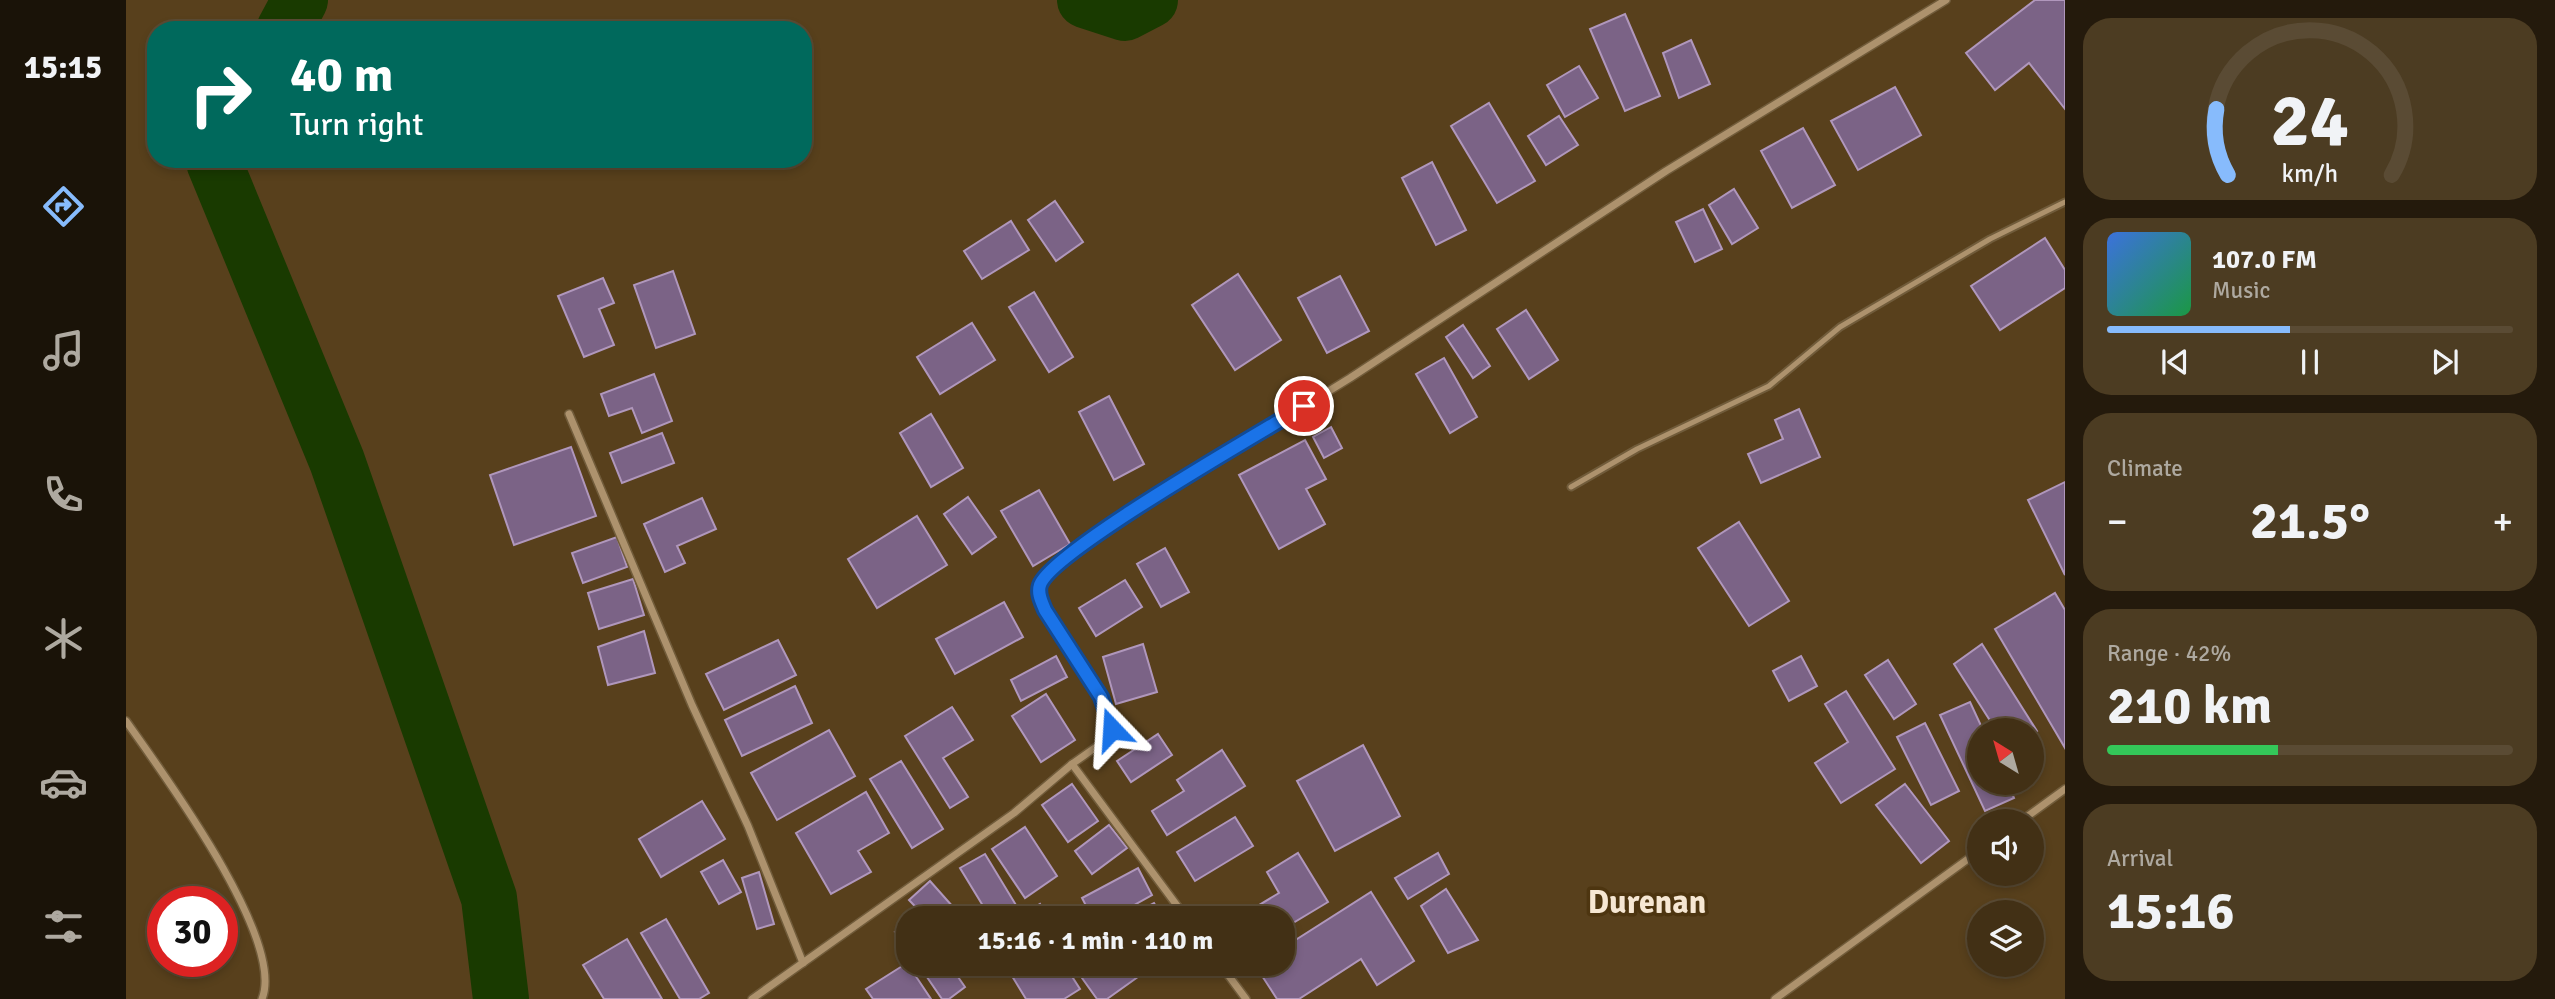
<!DOCTYPE html>
<meta charset="utf-8">
<style>
:root{--surface:#423015;--page:#4c3c22;--text:#f1f3f6;--muted:#aea9a0;--line:#5a4b34;--accent:#87bbfc}
body{margin:0;font-family:Signika,sans-serif;background:var(--page);color:var(--text);height:100vh;display:flex;flex-direction:column;font-size:26px;white-space:nowrap}
*{box-sizing:border-box;margin:0}
p{font-size:23px;color:var(--muted)}
.icon{flex:none;width:38px;height:38px;fill:none;stroke:currentColor;stroke-width:2;stroke-linecap:round;stroke-linejoin:round}
.map{position:relative;flex:1;overflow:hidden}
.drawer{display:flex;flex-direction:column;gap:18px;padding:18px;background:#241a0c;width:490px}
.drawer>*{flex:none}
.banner{position:absolute;left:21px;top:21px;width:665px;height:147px;border-radius:28px;box-shadow:0 4px 10px #0003,0 0 0 2px var(--line);background:#00695c;color:#fff;overflow:hidden}
.needle{width:46px;rotate:323deg}
.controls{position:absolute;left:1841px;top:718px;display:grid;gap:14px}
.controls a{display:grid;place-items:center;width:77px;height:77px;border-radius:50%;background:var(--surface);box-shadow:0 4px 10px #0003,0 0 0 2px var(--line);font-size:35px}
.speed{position:absolute;left:21px;top:886px;display:flex;gap:14px;font-size:35px;font-weight:700;text-align:center}
.speed>*{display:grid;place-content:center;width:91px;height:91px;border-radius:50%;background:var(--surface);box-shadow:0 4px 10px #0003,0 0 0 2px var(--line);line-height:1}
.speed .limit{border:10px solid #d22;background:#fff;color:#111}
.pin{position:absolute;display:grid;place-items:center;width:60px;height:60px;color:#fff;margin:-30px;border:4px solid #fff;border-radius:50%;box-shadow:0 2px 7px #0007}
.me{position:absolute;width:77px;margin:-38px;rotate:340deg;stroke-linejoin:round;filter:drop-shadow(0 0 5px #0008)}
.turn{display:flex;align-items:center;gap:24px;height:147px;padding:0 28px;font-size:32px}
.turn .icon{width:91px;height:91px;stroke-width:2.5}
.turn b{display:block;font-size:49px;line-height:60px}
.big{font-size:52px;font-weight:700;line-height:1.1}
.drawer .widget{flex:1;display:flex;flex-direction:column;justify-content:center;gap:10px;min-width:0;padding:0 24px;border-radius:28px;background:var(--page)}
.drawer .dial{align-items:center;gap:0}
.dial svg{height:182px;overflow:visible;fill:none;stroke:var(--line);stroke-width:7;stroke-linecap:round;text-anchor:middle}
.dial text{fill:var(--text);stroke:none}
.song{display:flex;align-items:center;gap:21px}
.cover{width:84px;height:84px;border-radius:10px;background:linear-gradient(135deg,hsl(220 70% 55%),hsl(140 70% 35%))}
.played{height:7px;border-radius:4px;background:linear-gradient(90deg,var(--accent) 45%,var(--line) 45%)}
.keys{display:flex;justify-content:space-around;direction:ltr}
.heat{display:flex;justify-content:space-between;align-items:center;font-size:38px;direction:ltr}
.charge{height:10px;border-radius:5px;background:linear-gradient(90deg,#34c759 42%,var(--line) 0)}
.trip{position:absolute;left:770px;top:906px;width:399px;height:70px;border-radius:28px;background:var(--surface);box-shadow:0 4px 10px #0003,0 0 0 2px var(--line);font-weight:700;line-height:70px;text-align:center}
main{display:flex;flex:1;min-height:0}
.menu{display:flex;flex-direction:column;width:126px;justify-content:space-around;align-items:center;background:#1a1308;color:var(--muted)}
.menu .icon{width:49px;height:49px}
.menu .on{color:var(--accent)}
.menu b{font-size:32px;color:var(--text)}
.map>svg:first-child{display:block}
.lines{fill:none;stroke-linecap:round;stroke-linejoin:round}
.river{stroke:#193a00;stroke-width:56}
.building{fill:#7b6386;stroke:#b097bc;stroke-width:2}
.service-casing{stroke:#715c3b;stroke-width:9}
.minor-casing{stroke:#715c3b;stroke-width:10}
.service{stroke:#ad926d;stroke-width:5}
.minor{stroke:#ad926d;stroke-width:7}
.route-casing{stroke:#114b97;stroke-width:18}
.route{stroke:#1a73e8;stroke-width:12}
.labels{text-anchor:middle;dominant-baseline:central;stroke-width:7;stroke-linejoin:round;paint-order:stroke}
.district-label{font-size:32px;font-weight:bold;fill:#f6e7d3;stroke:#4d3510}
</style>
<main>
<nav class="menu">
<b>15:15</b>
<svg class="icon on" aria-label="directions" viewBox="0 0 24 24"><path d="M12 3l9 9-9 9-9-9zM9 14v-3h6M13 9l2 2-2 2"/></svg>
<svg class="icon" aria-label="music" viewBox="0 0 24 24"><path d="M9 18V5l10-2v13"/><circle cx="6" cy="18" r="3"/><circle cx="16" cy="16" r="3"/></svg>
<svg class="icon" aria-label="phone" viewBox="0 0 24 24"><path d="M5 4h4l2 5-3 2q2 4 5 5l2-3 5 2v4C11 20 4 13 5 4z"/></svg>
<svg class="icon" aria-label="climate" viewBox="0 0 24 24"><path d="M12 3v18M4 7l16 10M4 17L20 7"/></svg>
<svg class="icon" aria-label="car" viewBox="0 0 24 24"><path d="M5 17H2v-5l4-1 3-4h7l3 4 3 1v5h-3M9 17h6M6 11h13"/><circle cx="7" cy="17" r="2"/><circle cx="17" cy="17" r="2"/></svg>
<svg class="icon" aria-label="filters" viewBox="0 0 24 24"><path d="M4 7h16M4 17h16"/><circle cx="9" cy="7" r="2"/><circle cx="15" cy="17" r="2"/></svg>
</nav>
<div class="map">
<svg width="1939" height="999" viewBox="0 0 1939 999">
<rect width="100%" height="100%" fill="#58401c"/>
<g class="lines">
<g class="river">
<polyline points="959,0 999,13 1024,0"/>
<polyline points="158,30 174,0"/>
<polyline points="89,159 88,162 211,461 363,898 375,999"/>
</g>
</g>
<g class="building">
<polygon points="1909,0 1939,0 1939,109 1903,63 1869,90 1840,53"/>
<polygon points="1499,14 1534,96 1499,111 1464,29"/>
<polygon points="1565,40 1584,84 1553,98 1537,53"/>
<polygon points="1453,66 1472,98 1439,117 1421,85"/>
<polygon points="1769,87 1795,135 1732,170 1705,121"/>
<polygon points="1363,103 1409,181 1371,203 1325,126"/>
<polygon points="1433,116 1452,145 1420,165 1402,136"/>
<polygon points="1677,128 1709,185 1666,208 1635,151"/>
<polygon points="1306,162 1340,230 1310,245 1276,178"/>
<polygon points="1608,189 1632,228 1606,244 1583,205"/>
<polygon points="929,201 957,242 930,261 902,220"/>
<polygon points="1577,209 1596,249 1569,262 1550,222"/>
<polygon points="885,221 903,250 856,279 838,251"/>
<polygon points="1919,238 1939,270 1939,288 1874,330 1845,286"/>
<polygon points="547,271 569,334 530,348 508,285"/>
<polygon points="1112,274 1155,340 1109,370 1066,305"/>
<polygon points="1214,276 1243,331 1201,353 1172,298"/>
<polygon points="477,278 488,303 473,309 488,345 458,357 432,296"/>
<polygon points="908,292 947,357 923,372 883,307"/>
<polygon points="1400,310 1432,360 1403,379 1371,329"/>
<polygon points="846,323 869,360 814,394 791,357"/>
<polygon points="1337,325 1364,366 1347,378 1320,337"/>
<polygon points="1318,358 1351,417 1324,433 1290,374"/>
<polygon points="528,374 546,421 516,433 506,408 483,416 475,394"/>
<polygon points="983,396 1018,464 988,480 953,412"/>
<polygon points="1673,409 1694,457 1635,483 1622,454 1657,439 1649,420"/>
<polygon points="805,414 837,468 805,487 774,433"/>
<polygon points="1205,427 1216,448 1198,458 1187,437"/>
<polygon points="536,433 548,463 496,483 484,453"/>
<polygon points="1179,440 1200,479 1180,489 1199,524 1153,549 1113,475"/>
<polygon points="445,447 470,516 388,545 364,475"/>
<polygon points="1939,482 1939,575 1902,500"/>
<polygon points="913,490 944,544 907,566 875,511"/>
<polygon points="842,497 870,537 846,554 818,514"/>
<polygon points="576,498 590,529 551,546 559,563 539,572 518,524"/>
<polygon points="791,516 821,565 751,608 722,559"/>
<polygon points="1613,522 1663,601 1623,626 1572,548"/>
<polygon points="491,537 501,567 457,583 446,553"/>
<polygon points="1039,548 1063,592 1035,607 1011,564"/>
<polygon points="507,579 518,615 473,629 462,593"/>
<polygon points="999,580 1016,607 970,636 953,608"/>
<polygon points="1929,593 1939,610 1939,748 1869,629"/>
<polygon points="878,602 897,637 829,674 810,639"/>
<polygon points="518,631 529,673 482,685 472,647"/>
<polygon points="652,640 670,675 598,710 580,674"/>
<polygon points="1017,644 1031,692 990,704 977,657"/>
<polygon points="1856,644 1911,731 1906,735 1906,730 1870,730 1828,664"/>
<polygon points="930,656 941,677 895,701 885,680"/>
<polygon points="1675,656 1691,686 1663,701 1647,671"/>
<polygon points="1762,660 1790,704 1768,719 1739,675"/>
<polygon points="669,686 686,723 616,756 599,720"/>
<polygon points="1720,691 1769,769 1715,803 1689,763 1722,742 1699,704"/>
<polygon points="920,694 949,740 915,762 886,716"/>
<polygon points="1844,702 1857,730 1853,730 1853,782 1881,782 1888,798 1859,811 1814,715"/>
<polygon points="826,707 847,740 817,758 842,797 824,808 779,736"/>
<polygon points="1799,723 1833,791 1805,805 1771,737"/>
<polygon points="703,730 729,776 651,820 625,773"/>
<polygon points="1032,734 1046,755 1005,782 991,761"/>
<polygon points="1237,745 1274,816 1209,851 1171,781"/>
<polygon points="1096,750 1119,786 1041,835 1026,811 1058,791 1051,780"/>
<polygon points="775,761 817,829 786,848 744,779"/>
<polygon points="946,784 972,821 942,842 916,805"/>
<polygon points="1779,784 1823,841 1795,863 1750,805"/>
<polygon points="740,792 763,833 732,851 745,872 705,894 670,833"/>
<polygon points="576,801 599,839 535,877 513,839"/>
<polygon points="1109,817 1127,846 1069,881 1051,852"/>
<polygon points="983,825 1001,848 966,874 949,851"/>
<polygon points="899,827 931,876 899,898 866,849"/>
<polygon points="1172,853 1202,902 1157,929 1157,919 1116,919 1115,916 1153,893 1141,872"/>
<polygon points="1312,853 1323,874 1282,899 1269,878"/>
<polygon points="859,854 896,915 914,904 923,919 865,919 834,868"/>
<polygon points="597,860 615,892 593,904 575,872"/>
<polygon points="1012,868 1026,895 983,919 967,919 956,898"/>
<polygon points="633,872 648,924 631,929 616,878"/>
<polygon points="804,881 828,908 817,919 801,919 783,900"/>
<polygon points="1320,889 1352,940 1322,953 1295,906"/>
<polygon points="1245,892 1288,961 1251,985 1235,959 1173,999 1151,999 1129,965 1157,964 1157,948"/>
<polygon points="1028,903 1036,917 998,919"/>
<polygon points="540,919 583,993 573,999 554,999 515,933"/>
<polygon points="782,923 782,950 769,932"/>
<polygon points="501,939 536,999 478,999 457,965"/>
<polygon points="781,963 805,999 747,999 740,989"/>
<polygon points="792,964 823,964 839,987 823,999 816,999"/>
<polygon points="904,964 938,964 954,989 938,999 900,999 886,976"/>
<polygon points="975,964 1030,964 981,999 971,999 956,978"/>
</g>
<g class="lines">
<g class="service-casing">
<polyline id="service" points="1445,487 1511,449 1643,386 1714,327 1864,239 1939,202"/>
</g>
<g class="minor-casing">
<g id="minor">
<polyline points="443,414 566,705 622,826 677,963"/>
<path d="M 0,721 C 36,772 160,939 136,999"/>
<polyline points="946,764 1061,919"/>
<polyline points="1895,821 1939,789"/>
<polyline points="1094,964 1120,999"/>
<polyline points="626,999 888,813 946,764 980,740 986,729 983,713 914,600 914,584 922,572 974,532 1224,378 1540,171 1820,0"/>
<polyline points="1649,999 1853,851"/>
</g>
</g>
<use href="#service" class="service"/>
<use href="#minor" class="minor"/>
</g>
<g class="lines">
<g class="route-casing">
<path id="route" d="M 986,729 L 975,697 L 919,610 C 916,602 911,594 914,585 C 926,551 1136,432 1178,406"/>
</g>
<use href="#route" class="route"/>
</g>
<g class="labels">
<g class="district-label">
<text x="1521" y="902">Durenan</text>
</g>
</g>
</svg>
<div class="controls">
<a><svg class="needle" viewBox="-14 -14 28 28"><path d="M0-13l5 13h-10z" fill="#e53935"/><path d="M0 13l5-13h-10z" fill="#aea9a0"/></svg></a>
<a><svg class="icon" aria-label="sound" viewBox="0 0 24 24"><path d="M4 9h4l5-4v14l-5-4H4zM17 9q2 3 0 6"/></svg></a>
<a><svg class="icon" aria-label="layers" viewBox="0 0 24 24"><path d="M12 4l9 5-9 5-9-5zM3 14l9 5 9-5"/></svg></a>
</div>
<div class="speed"><div class="limit">30</div></div>
<div class="pin" style="left:1178px;top:406px;background:#d93025"><svg class="icon" aria-label="arrive" viewBox="0 0 24 24"><path d="M6 21V4h12l-3 4 3 4H6"/></svg></div>
<svg class="me" style="left:986px;top:729px" viewBox="-20 -20 40 40"><path d="M0-17L14 15 0 8-14 15z" fill="#1a73e8" stroke="#fff" stroke-width="4"/></svg>
<div class="trip">15:16 · 1 min · 110 m</div>
<div class="banner">
<div class="turn"><svg class="icon" aria-label="right" viewBox="0 0 24 24"><path d="M7 20v-9h11M14 6l5 5-5 5"/></svg><div><b>40 m</b>Turn right</div></div>
</div>
</div>
<section class="drawer">
<div class="widget dial"><svg viewBox="0 0 100 80">
<path d="M14 69A42 42 0 1 1 86 69"/>
<path d="M14 69A42 42 0 0 1 9 40" stroke="#87bbfc"/>
<text x="50" y="56" font-size="32" font-weight="700">24</text>
<text x="50" y="72" font-size="11">km/h</text>
</svg></div>
<div class="widget">
<div class="song"><i class="cover"></i><div><b>107.0 FM</b><p>Music</p></div></div>
<div class="played"></div>
<div class="keys"><svg class="icon" aria-label="previous" viewBox="0 0 24 24"><path d="M18 5L8 12l10 7zM5 5v14"/></svg><svg class="icon" aria-label="pause" viewBox="0 0 24 24"><path d="M8 5v14M16 5v14"/></svg><svg class="icon" aria-label="next" viewBox="0 0 24 24"><path d="M6 5l10 7-10 7zM19 5v14"/></svg></div>
</div>
<div class="widget"><p>Climate</p>
<div class="heat"><a>−</a><b class="big">21.5°</b><a>+</a></div>
</div>
<div class="widget"><p>Range · 42%</p><b class="big">210 km</b><div class="charge"></div></div>
<div class="widget"><p>Arrival</p><b class="big">15:16</b></div>
</section>
</main>
